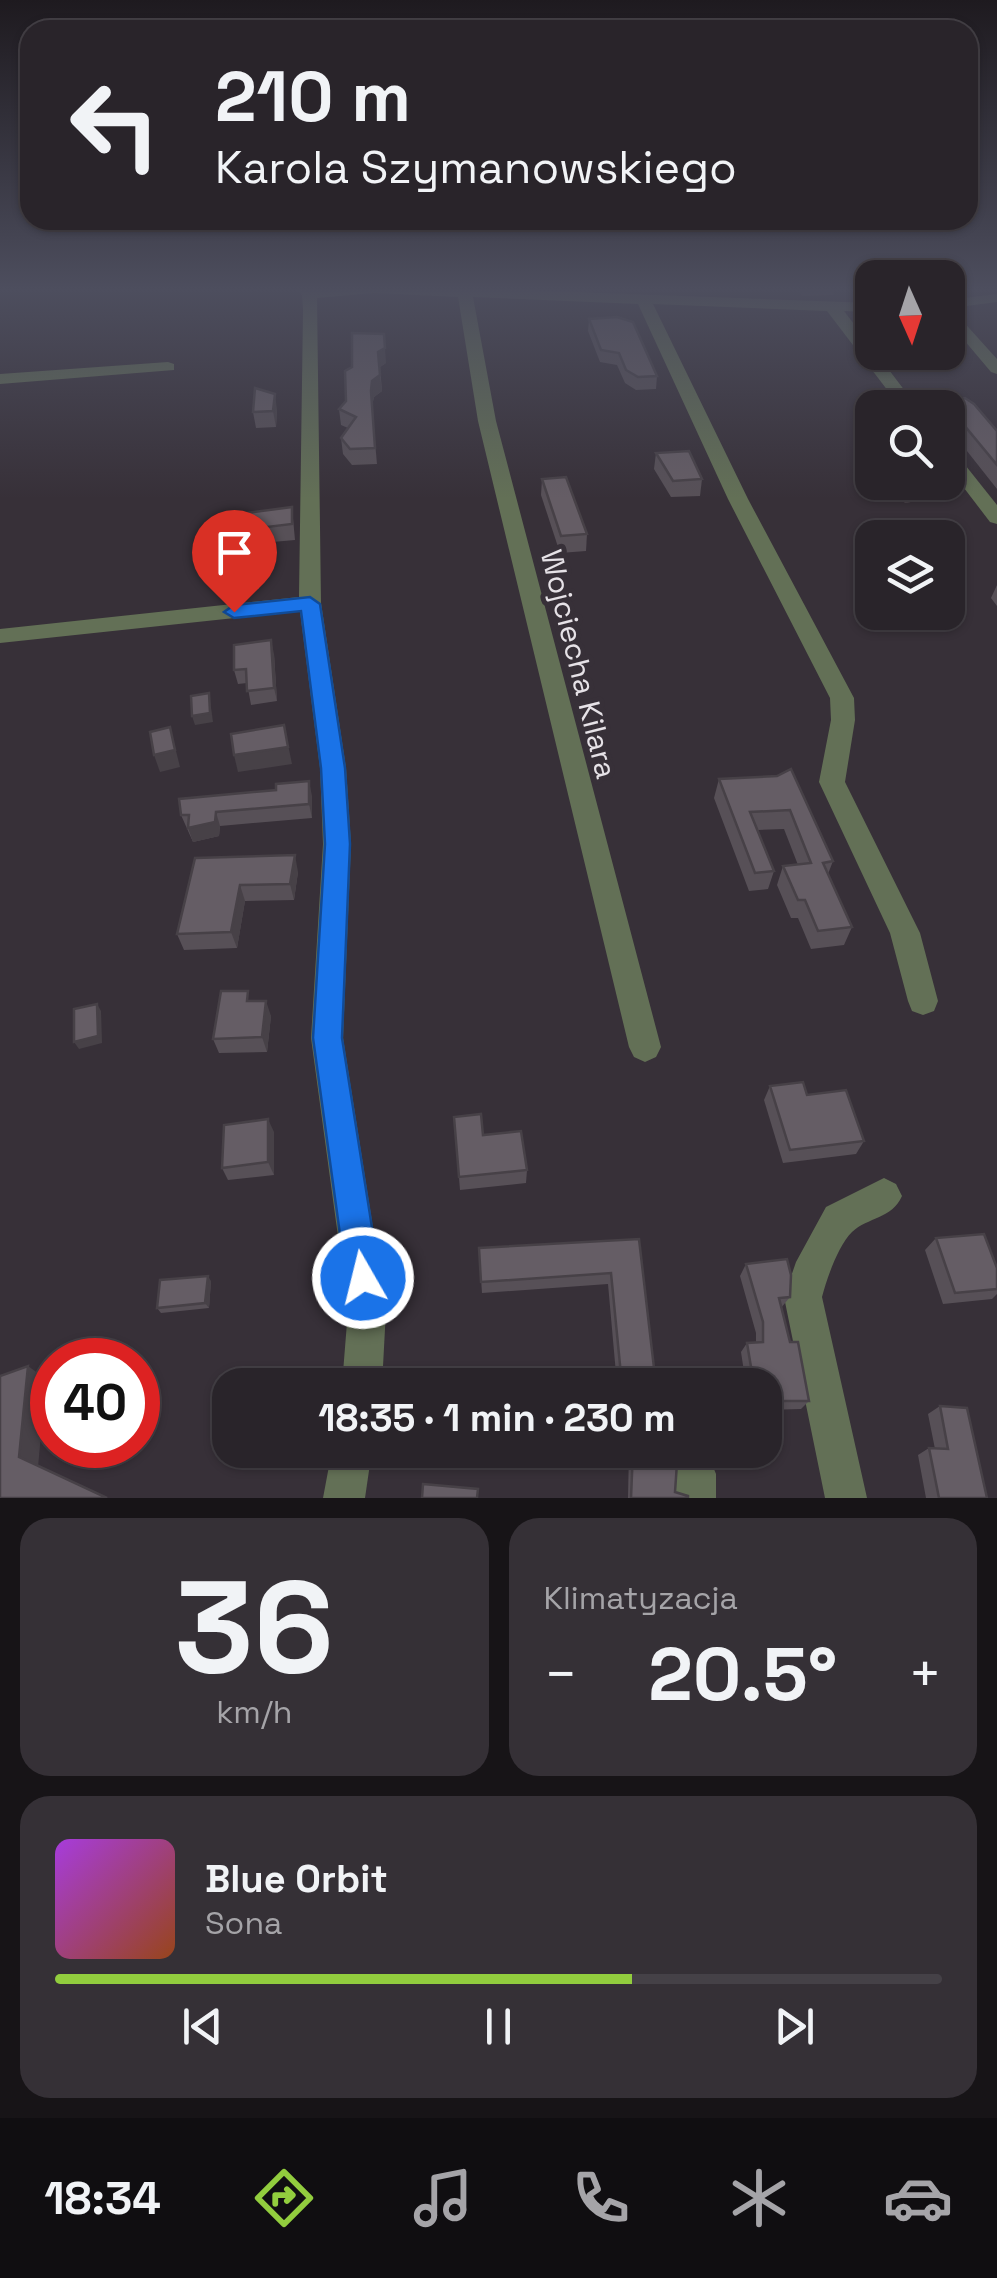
<!DOCTYPE html>
<html lang="pl">
<meta charset="utf-8">
<style>
:root{--surface:#29242a;--page:#353036;--text:#f1f3f6;--muted:#a5a4a8;--line:#454147;--accent:#92cd3e}
body{margin:0;font-family:"Space Grotesk",sans-serif;background:var(--page);color:var(--text);height:100vh;display:flex;flex-direction:column;font-size:38px;white-space:nowrap}
*{box-sizing:border-box;margin:0}
p{font-size:32px;color:var(--muted)}
.icon{flex:none;width:55px;height:55px;fill:none;stroke:currentColor;stroke-width:2;stroke-linecap:round;stroke-linejoin:round}
.map{position:relative;height:1498px;overflow:hidden}
.sheet{display:flex;flex-direction:column;gap:20px;padding:20px;background:#171417;flex:1}
.sheet>*{flex:none}
.guide{position:absolute;left:20px;top:20px;width:958px;height:210px;border-radius:30px;box-shadow:0 2px 8px #0004,0 0 0 2px var(--line);background:#29242a;color:var(--text);overflow:hidden}
.needle{width:65px;rotate:177deg}
.tools{position:absolute;left:855px;top:260px;display:grid;gap:20px}
.tools a{display:grid;place-items:center;width:110px;height:110px;border-radius:20px;background:var(--surface);box-shadow:0 2px 8px #0004,0 0 0 2px var(--line);font-size:50px}
.speed{position:absolute;left:30px;top:1338px;display:flex;gap:20px;font-size:50px;font-weight:700;text-align:center}
.speed>*{display:grid;place-content:center;width:130px;height:130px;border-radius:50%;background:var(--surface);box-shadow:0 2px 8px #0004,0 0 0 2px var(--line);line-height:1}
.speed .limit{border:15px solid #d22;background:#fff;color:#111}
.pin{position:absolute;display:grid;place-items:center;width:85px;height:85px;color:#fff;margin:-102px -42px;border-radius:50% 50% 50% 0;rotate:-45deg;box-shadow:0 0 10px #0007}
.pin .icon{rotate:45deg}
.me{position:absolute;width:110px;margin:-55px;rotate:352deg;stroke-linejoin:round;filter:drop-shadow(0 0 8px #0008)}
.turn{display:flex;align-items:center;gap:35px;height:210px;padding:0 30px;font-size:45px}
.turn .icon{width:130px;height:130px;stroke-width:2.5}
.turn b{display:block;font-size:70px;line-height:85px}
.big{font-size:75px;font-weight:700;line-height:1.1}
.sheet .tile{flex:1;display:flex;flex-direction:column;justify-content:center;gap:15px;min-width:0;padding:0 35px;border-radius:30px;background:var(--page)}
.sheet .dial{align-items:center;gap:0}
.dial b{font-size:130px;line-height:1}
.song{display:flex;align-items:center;gap:30px}
.cover{width:120px;height:120px;border-radius:15px;background:linear-gradient(135deg,hsl(280 70% 55%),hsl(20 70% 35%))}
.played{height:10px;border-radius:5px;background:linear-gradient(90deg,var(--accent) 65%,var(--line) 65%)}
.keys{display:flex;justify-content:space-around;direction:ltr}
.heat{display:flex;justify-content:space-between;align-items:center;font-size:55px;direction:ltr}
.sheet .tiles{flex:1;display:grid;gap:20px;grid-template-columns:1fr 1fr}
.tile:last-child{grid-column:span 2}
.trip{position:absolute;left:212px;top:1368px;width:570px;height:100px;border-radius:30px;background:var(--surface);box-shadow:0 2px 8px #0004,0 0 0 2px var(--line);font-weight:700;line-height:100px;text-align:center}
.tab-bar{display:flex;height:160px;justify-content:space-around;align-items:center;background:#100e11;color:var(--muted)}
.tab-bar .icon{width:70px;height:70px}
.tab-bar .on{color:var(--accent)}
.tab-bar b{font-size:45px;color:var(--text)}
.map>svg:first-child{display:block}
.lines{fill:none;stroke-linecap:round;stroke-linejoin:round}
.minor{fill:#637056;fill-rule:evenodd}
.wall{fill:#575057}
.shaded-wall{fill:#474147}
.building{fill:#655d65;stroke:#474147;stroke-width:2.5}
.route{fill:#1a73e8;stroke:#114b97;stroke-width:2.5}
.labels{text-anchor:middle;dominant-baseline:central;stroke-width:10;stroke-linejoin:round;paint-order:stroke}
.street-label{font-size:30px;fill:#e6e2e7;stroke:#373038}
</style>
<div class="map">
<svg width="997" height="1498" viewBox="0 0 997 1498">
<rect width="100%" height="100%" fill="#373038"/>
<g class="lines">
<g class="minor">
<polygon points="296,289 494,289 872,303 872,312 844,311 918,408 901,408 827,311 653,304 748,499 854,698 855,720 845,782 920,933 938,1001 934,1011 923,1015 912,1011 908,1001 890,933 819,782 831,720 830,698 728,499 638,304 473,297 496,421 661,1047 656,1057 645,1062 634,1057 629,1047 478,421 458,297 374,293 317,298 321,603 346,768 351,844 343,1038 386,1310 382,1385 342,1385 348,1310 311,1038 323,844 320,768 300,611 0,643 0,629 299,597 303,310 302,295"/>
<polygon points="997,294 997,302 951,308 997,359 997,374 991,372 948,321 948,300"/>
<polygon points="168,362 174,364 174,370 0,384 0,374"/>
<polygon points="948,449 954,451 997,505 997,524 990,522 948,467"/>
<path d="M 884,1178 L 896,1184 L 902,1196 C 892,1219 868,1217 852,1232 C 838,1246 827,1278 822,1297 L 867,1498 L 825,1498 L 784,1297 L 796,1262 L 826,1207 Z"/>
<polygon points="332,1450 372,1450 365,1498 323,1498"/>
<polygon points="695,1453 710,1459 716,1474 716,1498 674,1498 674,1474 680,1459"/>
</g>
</g>
<g class="wall">
<polygon points="798,289 835,289 833,295 802,296"/>
<polygon points="589,319 657,376 656,389 636,390 625,383 617,365 600,362 588,331"/>
<polygon points="386,363 380,367 382,391 374,397 372,406 377,464 352,465 343,454 341,438 348,428 341,425 339,409 346,401 345,371"/>
<polygon points="945,402 997,431 997,489 948,427 948,408 944,408"/>
<polygon points="277,410 276,427 256,428 253,412"/>
<polygon points="872,439 872,462 867,455"/>
<polygon points="656,453 702,479 700,496 671,497 654,469"/>
<polygon points="542,479 587,534 586,551 560,553 541,495"/>
<polygon points="951,480 945,496 905,503 889,482 948,482"/>
<polygon points="292,507 295,540 261,543 259,589 223,592 219,576 231,539"/>
<polygon points="997,585 997,606 991,598"/>
<polygon points="274,654 277,701 251,705 247,683 238,684 234,670"/>
<polygon points="777,776 833,861 828,874 852,927 844,945 811,949 798,918 791,918 777,885 783,866 798,865 784,829 758,830 774,871 768,889 749,891 714,798 719,779"/>
<polygon points="312,796 312,818 220,826 219,836 193,842 181,815"/>
<polygon points="195,858 298,872 294,900 245,901 237,948 184,950 177,934"/>
<polygon points="251,1001 271,1016 267,1052 219,1053 213,1039"/>
<polygon points="770,1086 864,1141 856,1154 783,1163 764,1100"/>
<polygon points="454,1117 483,1135 527,1170 526,1183 460,1190"/>
<polygon points="274,1132 274,1175 228,1180 222,1168"/>
<polygon points="936,1238 997,1268 997,1294 992,1299 943,1304 925,1250"/>
<polygon points="639,1239 656,1385 617,1385 608,1284 482,1293 479,1248"/>
<polygon points="746,1264 790,1297 781,1308 790,1342 809,1401 801,1409 765,1410 765,1385 746,1385 741,1352 747,1343 756,1342 756,1333 740,1276"/>
<polygon points="211,1281 209,1308 161,1313 157,1308"/>
<polygon points="940,1406 987,1498 926,1498 918,1455 929,1448 935,1449 928,1414"/>
<polygon points="629,1450 663,1450 664,1462 675,1492 688,1498 628,1498"/>
</g>
<g class="shaded-wall">
<polygon points="385,348 386,363 380,367 378,352"/>
<polygon points="380,375 382,391 374,397 372,406 377,464 371,391 372,381"/>
<polygon points="275,394 277,410 276,427 273,411"/>
<polygon points="951,480 945,496 905,503 910,486 935,482 948,482 948,481"/>
<polygon points="258,528 261,543 259,589 256,573"/>
<polygon points="271,640 274,654 277,701 274,688"/>
<polygon points="209,693 213,722 195,725 192,716"/>
<polygon points="284,725 292,764 238,772 234,755"/>
<polygon points="170,727 180,767 160,772 154,755"/>
<polygon points="309,781 312,796 312,818 309,804"/>
<polygon points="216,812 220,826 219,836 193,842 188,828"/>
<polygon points="295,855 298,872 294,900 290,884"/>
<polygon points="240,885 245,901 237,948 231,932"/>
<polygon points="266,1001 271,1016 267,1052 262,1037"/>
<polygon points="97,1004 101,1011 102,1043 79,1049 74,1042"/>
<polygon points="268,1119 274,1132 274,1175 268,1162"/>
<polygon points="208,1276 211,1281 209,1308 205,1303"/>
<polygon points="28,1366 46,1379 38,1467 19,1457"/>
</g>
<g class="building">
<polygon points="617,317 633,322 657,376 638,377 626,370 619,353 601,350 589,319"/>
<polygon points="352,333 384,334 385,348 378,352 380,375 372,381 371,391 375,448 350,449 341,438 356,417 339,409 346,401 345,371 352,367"/>
<polygon points="255,388 275,394 273,411 253,412"/>
<polygon points="965,398 974,404 997,431 997,465 945,402"/>
<polygon points="689,451 702,479 673,481 656,453"/>
<polygon points="566,477 587,534 561,536 542,479"/>
<polygon points="907,482 935,482 910,486"/>
<polygon points="292,507 292,524 258,528 256,573 219,576 221,540 231,539 232,515"/>
<polygon points="271,640 274,688 247,691 246,669 234,670 234,645"/>
<polygon points="209,693 210,713 192,716 191,696"/>
<polygon points="284,725 288,747 234,755 231,734"/>
<polygon points="170,727 175,750 154,755 150,732"/>
<polygon points="791,769 833,861 823,863 852,927 818,931 805,900 798,900 783,866 811,863 790,810 750,812 774,871 755,873 719,779 777,776"/>
<polygon points="309,781 309,804 216,812 215,822 188,828 189,815 181,815 179,799 276,790 276,784"/>
<polygon points="295,855 290,884 240,885 231,932 177,934 195,858"/>
<polygon points="221,991 248,991 247,1001 266,1001 262,1037 213,1039"/>
<polygon points="97,1004 98,1036 74,1042 74,1009"/>
<polygon points="803,1082 807,1095 846,1090 864,1141 790,1150 770,1086"/>
<polygon points="481,1114 483,1135 521,1131 527,1170 459,1177 454,1117"/>
<polygon points="268,1119 268,1162 222,1168 224,1125"/>
<polygon points="984,1234 997,1268 997,1289 955,1293 936,1238"/>
<polygon points="639,1239 656,1385 622,1385 611,1273 481,1282 479,1248"/>
<polygon points="787,1259 791,1275 790,1297 779,1298 790,1342 798,1342 809,1401 765,1401 765,1385 754,1385 747,1343 763,1342 763,1322 746,1264"/>
<polygon points="208,1276 205,1303 157,1308 160,1280"/>
<polygon points="28,1366 19,1457 107,1498 0,1498 0,1376"/>
<polygon points="490,1381 578,1385 490,1385"/>
<polygon points="940,1406 967,1408 987,1498 939,1498 929,1448 948,1449"/>
<polygon points="633,1450 663,1450 664,1462 677,1463 675,1492 688,1496 688,1498 631,1498"/>
<polygon points="423,1484 478,1489 477,1498 422,1498"/>
</g>
<linearGradient id="sky" x2="0" y2="1"><stop stop-color="#1e1a1f"/><stop offset="0.58" stop-color="#4d4e5e"/><stop offset="1" stop-color="#4d4e5e" stop-opacity="0"/></linearGradient>
<rect width="997" height="499" fill="url(#sky)"/>
<polygon class="route" points="310,597 320,604 345,768 350,844 342,1038 380,1278 375,1290 363,1295 351,1290 346,1278 313,1038 325,844 321,768 301,611 234,618 224,612 234,605"/>
<g class="labels">
<g class="street-label">
<text transform="translate(579 664) rotate(76)">Wojciecha Kilara</text>
</g>
</g>
</svg>
<div class="tools">
<a><svg class="needle" viewBox="-14 -14 28 28"><path d="M0-13l5 13h-10z" fill="#e53935"/><path d="M0 13l5-13h-10z" fill="#a5a4a8"/></svg></a>
<a><svg class="icon" aria-label="search" viewBox="0 0 24 24"><circle cx="10" cy="10" r="6"/><path d="M15 15l6 6"/></svg></a>
<a><svg class="icon" aria-label="layers" viewBox="0 0 24 24"><path d="M12 4l9 5-9 5-9-5zM3 14l9 5 9-5"/></svg></a>
</div>
<div class="speed"><div class="limit">40</div></div>
<div class="pin" style="left:234px;top:612px;background:#d93025"><svg class="icon" aria-label="arrive" viewBox="0 0 24 24"><path d="M6 21V4h12l-3 4 3 4H6"/></svg></div>
<svg class="me" style="left:363px;top:1278px" viewBox="-20 -20 40 40"><circle r="17" fill="#1a73e8" stroke="#fff" stroke-width="3"/><path d="M0-11L8 9 0 5-8 9z" fill="#fff"/></svg>
<div class="trip">18:35 · 1 min · 230 m</div>
<div class="guide">
<div class="turn"><svg class="icon" aria-label="left" viewBox="0 0 24 24"><path d="M17 20v-9H6M10 6l-5 5 5 5"/></svg><div><b>210 m</b>Karola Szymanowskiego</div></div>
</div>
</div>
<section class="sheet">
<div class="tiles">
<div class="tile dial"><b>36</b><p>km/h</p></div>
<div class="tile"><p>Klimatyzacja</p>
<div class="heat"><a>−</a><b class="big">20.5°</b><a>+</a></div>
</div>
<div class="tile">
<div class="song"><i class="cover"></i><div><b>Blue Orbit</b><p>Sona</p></div></div>
<div class="played"></div>
<div class="keys"><svg class="icon" aria-label="previous" viewBox="0 0 24 24"><path d="M18 5L8 12l10 7zM5 5v14"/></svg><svg class="icon" aria-label="pause" viewBox="0 0 24 24"><path d="M8 5v14M16 5v14"/></svg><svg class="icon" aria-label="next" viewBox="0 0 24 24"><path d="M6 5l10 7-10 7zM19 5v14"/></svg></div>
</div>
</div>
</section>
<nav class="tab-bar">
<b>18:34</b>
<svg class="icon on" aria-label="directions" viewBox="0 0 24 24"><path d="M12 3l9 9-9 9-9-9zM9 14v-3h6M13 9l2 2-2 2"/></svg>
<svg class="icon" aria-label="music" viewBox="0 0 24 24"><path d="M9 18V5l10-2v13"/><circle cx="6" cy="18" r="3"/><circle cx="16" cy="16" r="3"/></svg>
<svg class="icon" aria-label="phone" viewBox="0 0 24 24"><path d="M5 4h4l2 5-3 2q2 4 5 5l2-3 5 2v4C11 20 4 13 5 4z"/></svg>
<svg class="icon" aria-label="climate" viewBox="0 0 24 24"><path d="M12 3v18M4 7l16 10M4 17L20 7"/></svg>
<svg class="icon" aria-label="car" viewBox="0 0 24 24"><path d="M5 17H2v-5l4-1 3-4h7l3 4 3 1v5h-3M9 17h6M6 11h13"/><circle cx="7" cy="17" r="2"/><circle cx="17" cy="17" r="2"/></svg>
</nav>
